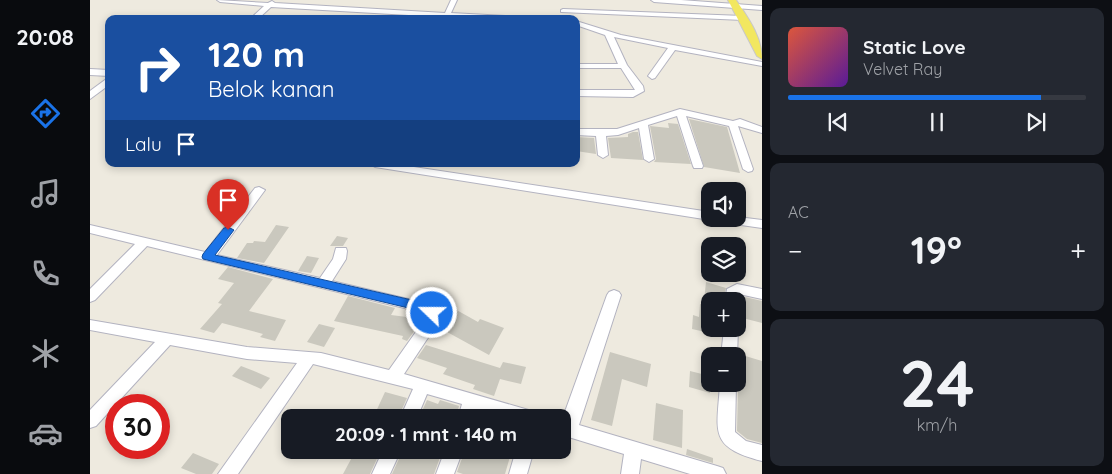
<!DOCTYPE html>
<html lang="id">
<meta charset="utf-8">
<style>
:root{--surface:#171b24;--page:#242831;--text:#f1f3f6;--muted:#9ea1a6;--line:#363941;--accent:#1a73e8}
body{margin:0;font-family:Quicksand,sans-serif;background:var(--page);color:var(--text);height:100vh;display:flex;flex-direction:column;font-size:19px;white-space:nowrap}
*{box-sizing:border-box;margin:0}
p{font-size:16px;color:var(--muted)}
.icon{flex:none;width:28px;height:28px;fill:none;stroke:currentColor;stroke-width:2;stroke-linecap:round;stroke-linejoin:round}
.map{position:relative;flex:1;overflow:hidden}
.drawer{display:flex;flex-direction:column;gap:8px;padding:8px;background:#0d0f14;width:350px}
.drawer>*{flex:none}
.guide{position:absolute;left:15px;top:15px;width:475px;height:152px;border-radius:10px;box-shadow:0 2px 8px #0003;background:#1a4fa0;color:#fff;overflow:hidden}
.tools{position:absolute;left:611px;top:182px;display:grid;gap:10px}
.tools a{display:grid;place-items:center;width:45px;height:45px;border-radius:10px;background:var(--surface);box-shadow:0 2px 8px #0003;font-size:25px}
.speed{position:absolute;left:15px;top:394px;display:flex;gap:10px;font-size:25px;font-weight:700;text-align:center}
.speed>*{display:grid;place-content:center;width:65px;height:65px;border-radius:50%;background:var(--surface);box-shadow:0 2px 8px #0003;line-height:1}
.speed .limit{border:8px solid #d22;background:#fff;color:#111}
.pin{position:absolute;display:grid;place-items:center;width:42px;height:42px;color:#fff;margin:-51px -21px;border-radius:50% 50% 50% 0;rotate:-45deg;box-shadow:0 0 5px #0007}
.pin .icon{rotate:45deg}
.me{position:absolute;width:55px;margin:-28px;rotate:292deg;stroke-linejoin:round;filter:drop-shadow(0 0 4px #0008)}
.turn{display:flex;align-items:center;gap:18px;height:105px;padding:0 20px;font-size:22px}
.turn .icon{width:65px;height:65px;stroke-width:2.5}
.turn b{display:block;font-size:35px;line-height:42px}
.then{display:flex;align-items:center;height:48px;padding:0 20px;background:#0003;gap:10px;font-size:19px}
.big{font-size:38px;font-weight:700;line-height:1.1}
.drawer .card{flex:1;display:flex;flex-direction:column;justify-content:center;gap:8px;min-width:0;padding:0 18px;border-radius:10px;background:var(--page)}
.drawer .dial{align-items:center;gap:0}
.dial b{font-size:65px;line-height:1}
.song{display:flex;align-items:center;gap:15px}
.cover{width:60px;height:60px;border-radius:8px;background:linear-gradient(135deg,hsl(10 70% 55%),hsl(270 70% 35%))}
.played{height:5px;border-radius:2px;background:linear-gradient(90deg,var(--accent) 85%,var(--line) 85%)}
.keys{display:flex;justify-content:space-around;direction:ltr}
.heat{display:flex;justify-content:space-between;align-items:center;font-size:28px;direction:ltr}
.trip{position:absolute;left:191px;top:409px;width:290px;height:50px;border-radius:10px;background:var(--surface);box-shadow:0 2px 8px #0003;font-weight:700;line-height:50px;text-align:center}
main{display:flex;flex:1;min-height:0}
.dock{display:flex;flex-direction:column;width:90px;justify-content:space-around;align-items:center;background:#090b0e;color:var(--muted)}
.dock .icon{width:35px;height:35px}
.dock .on{color:var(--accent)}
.dock b{font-size:22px;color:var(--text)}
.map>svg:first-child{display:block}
.building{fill:#cac8be}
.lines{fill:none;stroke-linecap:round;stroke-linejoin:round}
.minor-casing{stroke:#b3b3c0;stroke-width:2}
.major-casing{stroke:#c8c8c8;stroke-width:2}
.minor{fill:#fff;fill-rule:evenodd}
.major{fill:#f2e760;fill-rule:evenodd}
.route{fill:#1a73e8;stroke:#114b97}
</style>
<main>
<nav class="dock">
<b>20:08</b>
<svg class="icon on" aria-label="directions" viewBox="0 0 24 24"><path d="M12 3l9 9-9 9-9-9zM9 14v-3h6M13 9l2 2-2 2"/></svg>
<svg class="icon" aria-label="music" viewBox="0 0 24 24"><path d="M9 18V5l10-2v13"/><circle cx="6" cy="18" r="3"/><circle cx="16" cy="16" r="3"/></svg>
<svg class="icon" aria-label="phone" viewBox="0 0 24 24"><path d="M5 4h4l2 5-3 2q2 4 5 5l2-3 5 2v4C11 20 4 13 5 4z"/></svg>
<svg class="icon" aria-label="climate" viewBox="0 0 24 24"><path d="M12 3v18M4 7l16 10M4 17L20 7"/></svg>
<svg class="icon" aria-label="car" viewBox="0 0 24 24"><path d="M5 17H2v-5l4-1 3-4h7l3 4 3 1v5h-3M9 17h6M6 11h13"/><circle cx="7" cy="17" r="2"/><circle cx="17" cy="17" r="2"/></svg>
</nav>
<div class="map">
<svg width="672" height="474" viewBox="0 0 672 474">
<rect width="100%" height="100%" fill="#eeeadf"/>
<g class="building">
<polygon points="599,119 637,127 650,173 614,167"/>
<polygon points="578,123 588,124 601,164 564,162 566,159 560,126 579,128"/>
<polygon points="543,132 548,132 553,160 521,158 518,138 538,137 538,134"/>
<polygon points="486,137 504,138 506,154 486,151"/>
<polygon points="186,225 199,227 174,263 147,258 157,243 163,243 164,241 175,242"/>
<polygon points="247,236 258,238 253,246 240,246"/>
<polygon points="217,256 229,258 221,273 208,271"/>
<polygon points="138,267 183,279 159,311 196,320 185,341 170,337 173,334 132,323 124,333 110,329 132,304 128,303 144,283 128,279"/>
<polygon points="616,282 636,288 633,301 614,301"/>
<polygon points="258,296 305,308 301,315 333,319 317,341 312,339 313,336 244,321"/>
<polygon points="651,296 672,301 672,323 649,317"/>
<polygon points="610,304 620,307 620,333 602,329 603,315 609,317"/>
<polygon points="363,308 388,322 390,319 414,328 399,355 348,327 349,321"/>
<polygon points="229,324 245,328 234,347 217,342"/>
<polygon points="336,345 410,368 413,362 436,367 431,384 410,379 404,396 383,389 385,385 353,374 357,368 327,358"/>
<polygon points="520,352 561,364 557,387 532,379 522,426 501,420"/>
<polygon points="652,355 672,361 672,443 657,439 647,431 648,387"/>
<polygon points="151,366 164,371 180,378 171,389 142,376"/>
<polygon points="600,371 620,376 620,393 599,387"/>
<polygon points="295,392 317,398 308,418 283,418"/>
<polygon points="337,400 348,404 350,400 369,406 366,418 329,418"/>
<polygon points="566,403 593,410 592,448 563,440"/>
<polygon points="597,449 623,458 623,463 596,455"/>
<polygon points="266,450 291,450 280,474 253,474"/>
<polygon points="313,450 344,450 352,452 344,474 302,474"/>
<polygon points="375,450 422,450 415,474 373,474 367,472"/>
<polygon points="103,453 129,464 122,474 106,474 91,468"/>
</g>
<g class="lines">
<g class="minor-casing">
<g id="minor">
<polygon points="127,0 178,3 182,1 185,3 355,13 361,0 367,0 361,13 434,17 437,19 359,17 359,19 352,19 353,17 181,7 168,19 160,19 174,6 130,2"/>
<polygon points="561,0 591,0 672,6 672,10 564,2"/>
<polygon points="473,9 653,16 657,18 653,20 471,12 471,10"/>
<polygon points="486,21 531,35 672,62 672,66 585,50 565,78 562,79 558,76 578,48 524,37 537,65 553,86 554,91 543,97 486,96 486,90 545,90 531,68 486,68 486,64 528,64 515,35 486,25"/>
<polygon points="0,69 19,70 19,76 0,75"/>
<polygon points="19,77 19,85 0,99 0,91"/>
<polygon points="590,109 643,121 650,119 672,127 672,133 648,126 663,169 662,171 658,172 653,169 639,126 596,116 613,166 612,168 604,168 603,166 587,116 558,125 564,159 559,162 554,159 549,128 528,135 516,136 518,155 513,158 508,155 506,136 486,135 486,129 527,129"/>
<polygon points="280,164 304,164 620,212 620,219 623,219 620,220 285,167"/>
<polygon points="169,187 175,190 127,255 230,278 243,259 246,248 256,248 257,251 256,259 242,281 335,303 347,309 349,313 347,324 314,374 442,411 448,413 450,418 416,418 387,409 385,418 368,418 372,404 337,394 327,418 310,418 323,389 223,364 148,474 128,474 207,363 157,359 80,345 6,426 0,428 0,410 65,342 0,330 0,320 157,347 231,353 299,370 335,319 335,315 331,312 57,246 5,300 0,302 0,289 45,244 0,233 0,225 115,252 165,188"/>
<polygon points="648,217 672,220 672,228 637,223 631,219 648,219"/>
<polygon points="647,284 672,289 672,299 649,294 648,304 648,301 635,301 637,289"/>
<polygon points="524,290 529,292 531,295 489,425 627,466 633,468 636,474 600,474 551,459 549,474 531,474 534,454 472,435 472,420 517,295 519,292"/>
<polygon points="648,327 648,329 647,356 631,356 634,329"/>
<path d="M 630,384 L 646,384 L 645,432 L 656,441 L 672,445 L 672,461 C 618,447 627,432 630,384 Z"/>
<polygon points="293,450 311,450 300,474 282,474"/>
<polygon points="355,450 373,450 364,474 346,474"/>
<polygon points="426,450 444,450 437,474 419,474"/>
</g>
</g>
<g class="major-casing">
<path id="major" d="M 638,0 L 646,0 C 658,18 672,37 672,59 L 667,56 Z"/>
</g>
<use href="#minor" class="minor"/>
<use href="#major" class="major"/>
</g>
<polygon class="route" points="138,227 144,230 125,255 335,303 340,304 349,313 347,316 342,318 331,311 113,259 112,257 113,254 134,228"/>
</svg>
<div class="tools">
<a><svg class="icon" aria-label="sound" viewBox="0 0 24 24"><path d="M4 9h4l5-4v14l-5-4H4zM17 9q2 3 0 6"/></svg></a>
<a><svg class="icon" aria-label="layers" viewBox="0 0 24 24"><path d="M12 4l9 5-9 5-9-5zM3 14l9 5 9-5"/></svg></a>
<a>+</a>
<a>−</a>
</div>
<div class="speed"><div class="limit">30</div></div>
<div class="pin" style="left:138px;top:230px;background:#d93025"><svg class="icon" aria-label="arrive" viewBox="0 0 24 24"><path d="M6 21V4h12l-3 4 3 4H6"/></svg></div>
<svg class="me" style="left:342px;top:313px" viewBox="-20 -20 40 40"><circle r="17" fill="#1a73e8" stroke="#fff" stroke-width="3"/><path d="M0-11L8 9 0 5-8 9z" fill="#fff"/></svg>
<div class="trip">20:09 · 1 mnt · 140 m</div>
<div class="guide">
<div class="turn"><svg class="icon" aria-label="right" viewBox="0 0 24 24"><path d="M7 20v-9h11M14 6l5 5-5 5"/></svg><div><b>120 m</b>Belok kanan</div></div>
<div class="then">Lalu<svg class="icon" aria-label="arrive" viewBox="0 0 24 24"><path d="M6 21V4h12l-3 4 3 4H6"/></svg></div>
</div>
</div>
<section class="drawer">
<div class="card">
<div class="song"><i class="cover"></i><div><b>Static Love</b><p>Velvet Ray</p></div></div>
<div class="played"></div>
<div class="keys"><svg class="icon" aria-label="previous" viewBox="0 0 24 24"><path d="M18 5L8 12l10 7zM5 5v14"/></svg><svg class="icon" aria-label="pause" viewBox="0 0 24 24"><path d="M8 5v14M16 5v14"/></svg><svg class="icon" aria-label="next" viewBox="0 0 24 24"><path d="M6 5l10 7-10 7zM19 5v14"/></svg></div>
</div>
<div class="card"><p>AC</p>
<div class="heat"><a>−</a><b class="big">19°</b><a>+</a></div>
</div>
<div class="card dial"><b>24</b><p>km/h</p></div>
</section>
</main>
